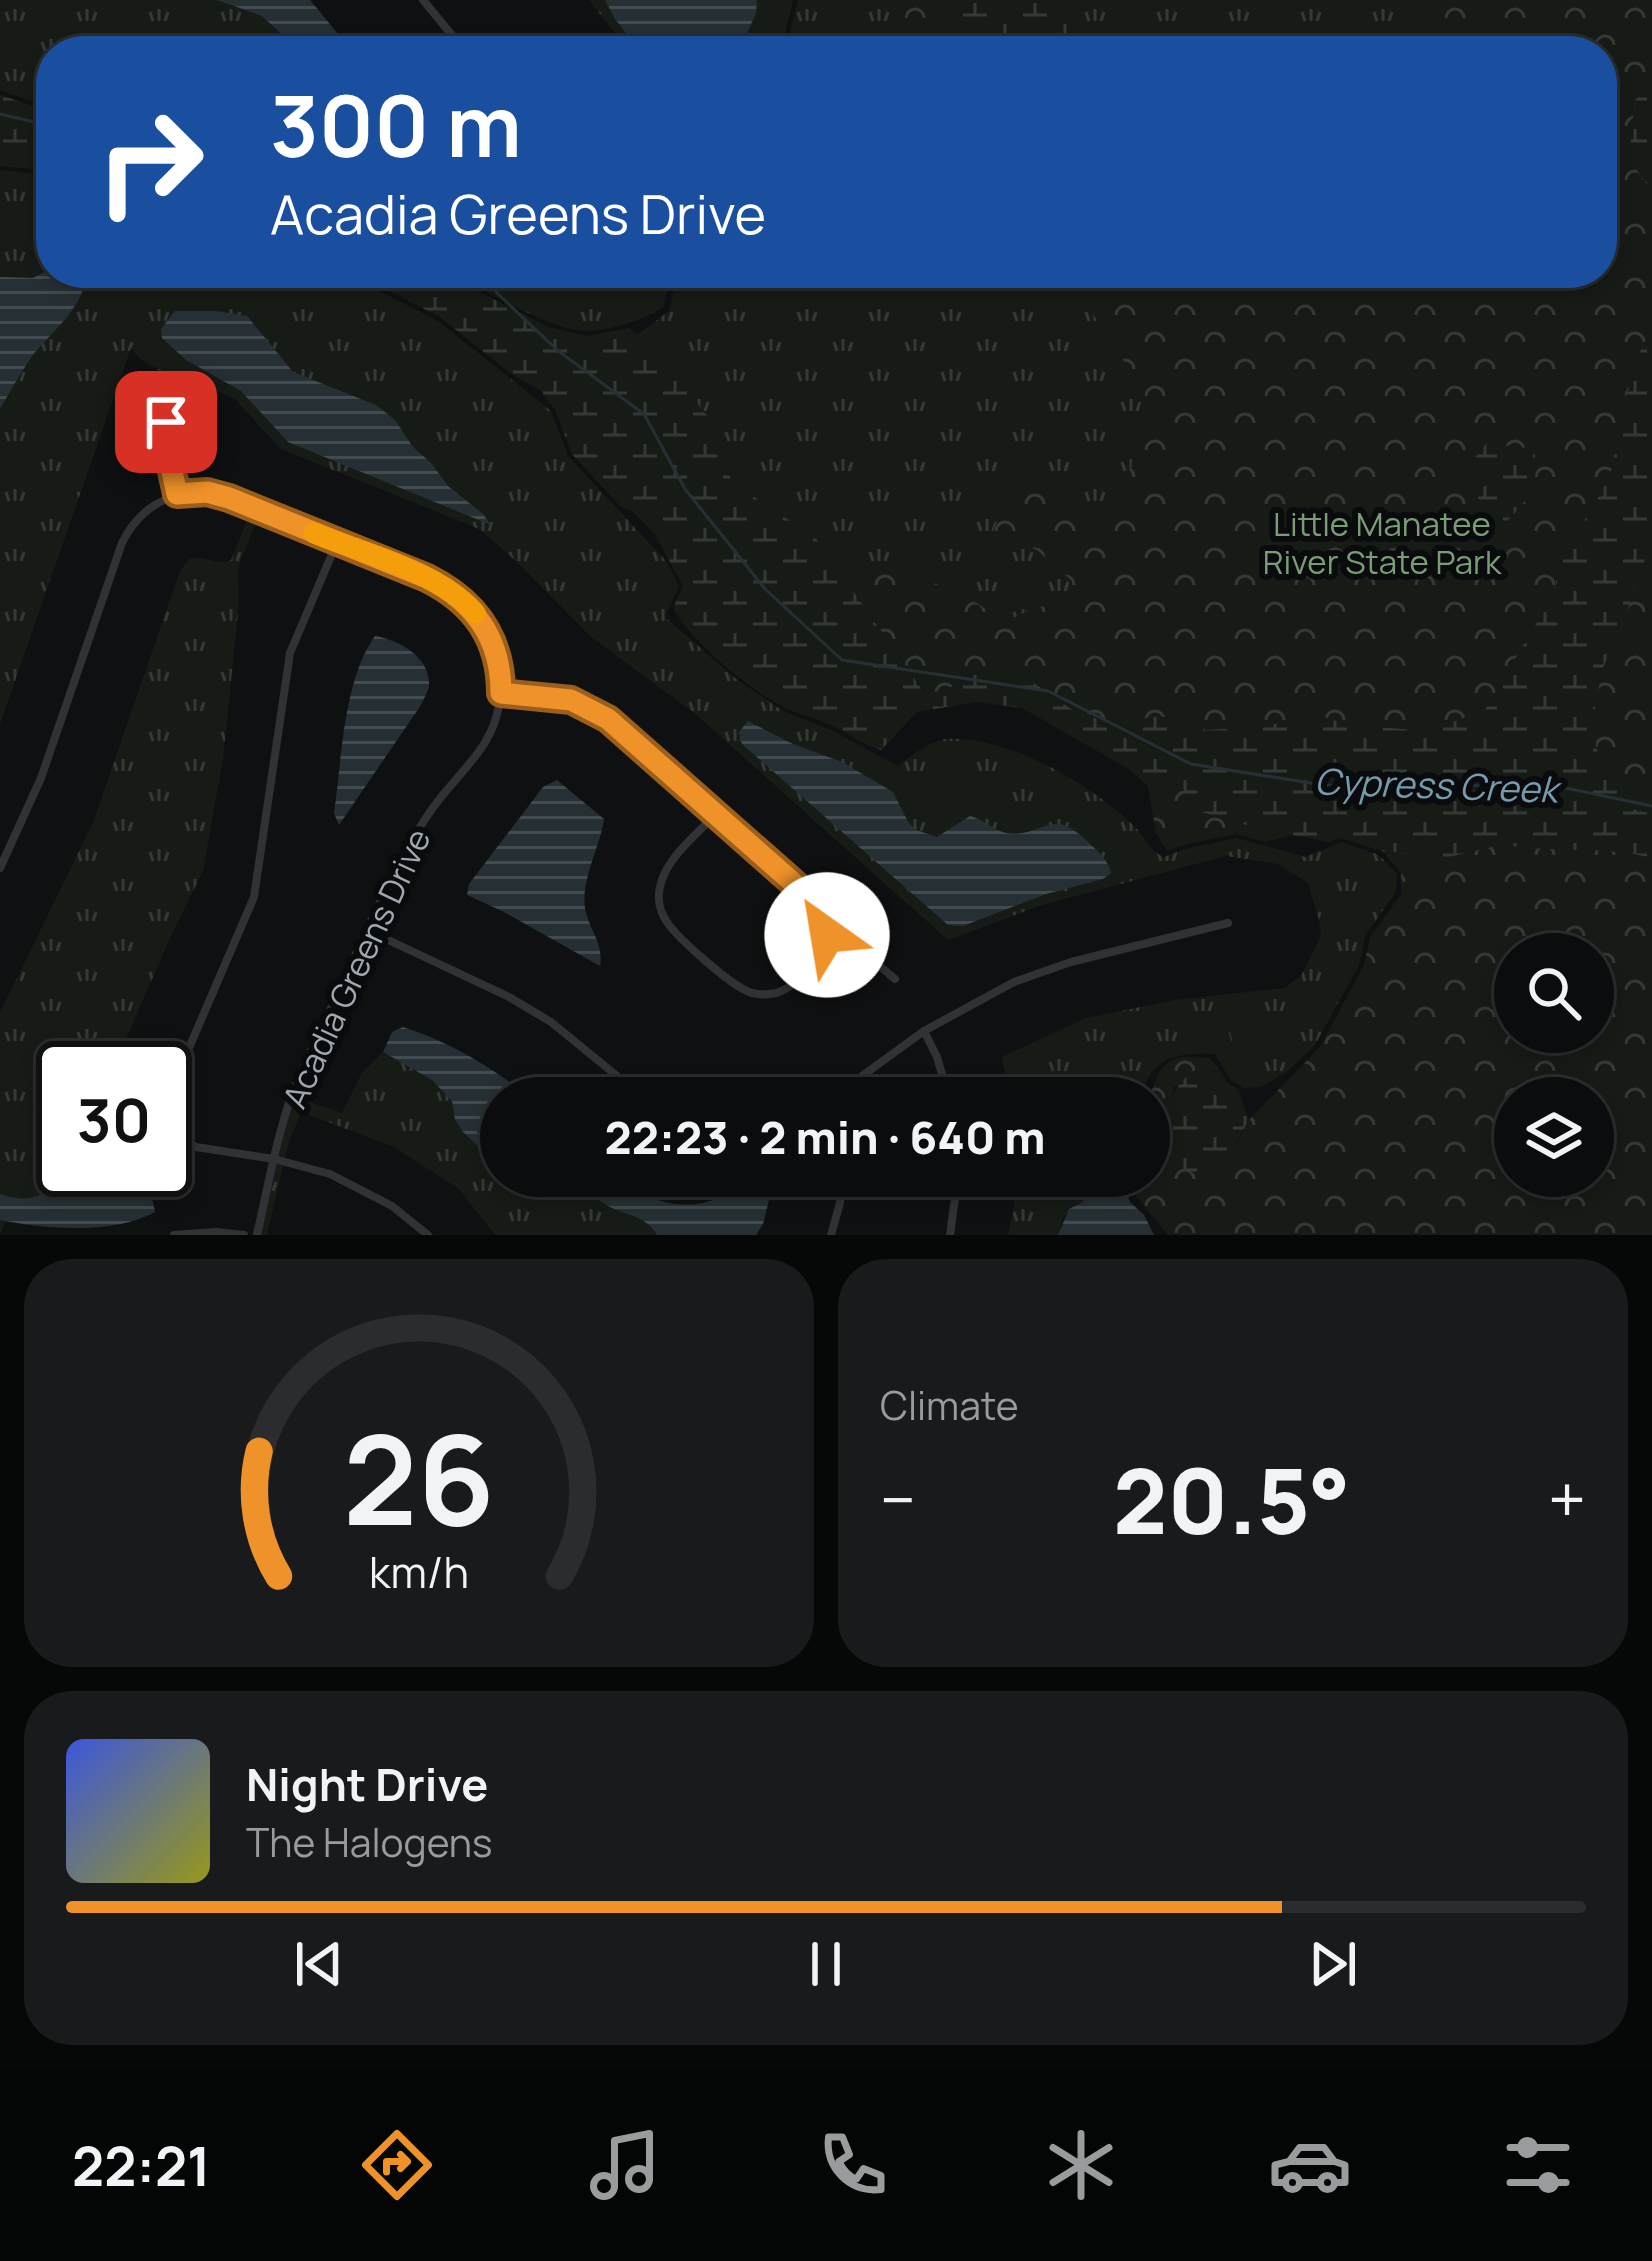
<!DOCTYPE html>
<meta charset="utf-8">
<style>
:root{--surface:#0b0c0d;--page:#191a1b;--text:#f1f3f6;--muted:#9a9b9d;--line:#2b2c2e;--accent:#ef9229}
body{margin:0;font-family:Manrope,sans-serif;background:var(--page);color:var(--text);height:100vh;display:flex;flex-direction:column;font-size:45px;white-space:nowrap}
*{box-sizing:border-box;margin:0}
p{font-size:39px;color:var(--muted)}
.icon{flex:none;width:66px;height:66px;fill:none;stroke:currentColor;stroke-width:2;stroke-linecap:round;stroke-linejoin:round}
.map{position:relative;height:1235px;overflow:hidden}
.side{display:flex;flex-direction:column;gap:24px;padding:24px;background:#060707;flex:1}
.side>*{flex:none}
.top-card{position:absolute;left:36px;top:36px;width:1581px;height:252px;border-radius:48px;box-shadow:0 6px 18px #0003,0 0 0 3px var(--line);background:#1a4fa0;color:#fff;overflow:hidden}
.buttons{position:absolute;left:1494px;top:933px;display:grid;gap:24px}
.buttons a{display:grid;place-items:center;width:120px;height:120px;border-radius:50%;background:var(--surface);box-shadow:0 6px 18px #0003,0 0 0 3px var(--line);font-size:60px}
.speed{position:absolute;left:36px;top:1041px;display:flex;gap:24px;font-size:60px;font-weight:700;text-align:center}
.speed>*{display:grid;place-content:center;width:156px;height:156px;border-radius:50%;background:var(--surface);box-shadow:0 6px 18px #0003,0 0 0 3px var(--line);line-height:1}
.speed .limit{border:6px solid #111;border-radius:18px;background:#fff;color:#111}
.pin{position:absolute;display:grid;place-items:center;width:102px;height:102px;color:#fff;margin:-51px;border-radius:24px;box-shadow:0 6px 18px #0006}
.me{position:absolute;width:132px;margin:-66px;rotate:328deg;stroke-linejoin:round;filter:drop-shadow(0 0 9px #0008)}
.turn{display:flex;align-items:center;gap:42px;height:252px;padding:0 36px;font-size:54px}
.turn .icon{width:156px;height:156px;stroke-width:2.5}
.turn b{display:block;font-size:84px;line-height:102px}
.big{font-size:90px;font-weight:800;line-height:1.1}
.side .tile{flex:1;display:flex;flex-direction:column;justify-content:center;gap:18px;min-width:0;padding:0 42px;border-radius:48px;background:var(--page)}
.side .dial{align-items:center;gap:0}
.dial svg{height:312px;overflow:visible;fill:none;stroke:var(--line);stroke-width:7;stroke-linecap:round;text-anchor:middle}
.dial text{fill:var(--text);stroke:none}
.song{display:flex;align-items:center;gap:36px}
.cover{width:144px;height:144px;border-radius:18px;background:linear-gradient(135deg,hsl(230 70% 55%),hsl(60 70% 35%))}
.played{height:12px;border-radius:6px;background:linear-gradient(90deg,var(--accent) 80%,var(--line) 80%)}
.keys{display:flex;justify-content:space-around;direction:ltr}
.heat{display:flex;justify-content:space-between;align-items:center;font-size:66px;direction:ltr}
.side .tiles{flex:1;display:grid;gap:24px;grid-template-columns:1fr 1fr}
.tile:last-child{grid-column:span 2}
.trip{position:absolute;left:480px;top:1077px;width:690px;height:120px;border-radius:60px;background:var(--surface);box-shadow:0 6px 18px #0003,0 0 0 3px var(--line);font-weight:800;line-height:120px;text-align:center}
.tab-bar{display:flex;height:192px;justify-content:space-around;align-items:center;background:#040505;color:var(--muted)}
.tab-bar .icon{width:84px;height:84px}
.tab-bar .current{color:var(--accent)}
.tab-bar b{font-size:54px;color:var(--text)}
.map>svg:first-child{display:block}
.grass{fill:url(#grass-tufts);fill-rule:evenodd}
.forest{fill:url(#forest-crowns);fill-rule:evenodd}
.wetland{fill:url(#wetland-marsh)}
.pitch{fill:#161b16}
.water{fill:url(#water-rules)}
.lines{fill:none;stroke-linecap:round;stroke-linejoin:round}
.stream{stroke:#263034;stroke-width:3}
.minor{stroke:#303236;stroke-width:8}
.route-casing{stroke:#9b5f1b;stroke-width:30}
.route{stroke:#ef9229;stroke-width:21}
.slow{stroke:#f59e0b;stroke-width:21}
.labels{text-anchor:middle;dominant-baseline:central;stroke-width:12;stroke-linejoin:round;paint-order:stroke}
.park-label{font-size:33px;fill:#7a9d77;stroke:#0a0b0c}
.street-label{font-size:33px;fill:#a0a8b2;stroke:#0a0b0c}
.water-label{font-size:36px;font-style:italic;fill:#779bad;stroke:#0a0b0c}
</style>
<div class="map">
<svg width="1652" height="1235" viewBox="0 0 1652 1235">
<defs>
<pattern id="grass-tufts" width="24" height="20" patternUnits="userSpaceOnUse" patternTransform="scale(3)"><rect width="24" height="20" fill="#161b16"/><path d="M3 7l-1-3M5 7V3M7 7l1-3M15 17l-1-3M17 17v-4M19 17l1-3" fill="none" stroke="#353936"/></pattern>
<pattern id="forest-crowns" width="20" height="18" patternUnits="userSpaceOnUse" patternTransform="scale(3)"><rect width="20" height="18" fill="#161b16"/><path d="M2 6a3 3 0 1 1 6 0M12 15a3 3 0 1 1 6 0" fill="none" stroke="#353936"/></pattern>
<pattern id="wetland-marsh" width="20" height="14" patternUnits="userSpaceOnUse" patternTransform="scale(3)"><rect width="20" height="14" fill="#161b16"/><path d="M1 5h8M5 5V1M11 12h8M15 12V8" fill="none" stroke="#353936"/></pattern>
<pattern id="water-rules" width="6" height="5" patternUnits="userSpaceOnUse" patternTransform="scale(3)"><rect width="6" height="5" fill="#263034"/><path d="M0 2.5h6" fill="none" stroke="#424b4f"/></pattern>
</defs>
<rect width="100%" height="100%" fill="#0f1011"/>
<g class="grass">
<polygon points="0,0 310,0 352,51 51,51 51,108 0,90"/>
<polygon points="589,0 793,0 781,51 629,51"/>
<path d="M 798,0 L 908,0 L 905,17 L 916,0 L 1652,0 L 1652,1235 L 1226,1235 L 1415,870 L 893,569 L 869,578 L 846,582 L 815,537 L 731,482 L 671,364 L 637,335 L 669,311 L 678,273 L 1602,273 L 1602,51 L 785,51 ZM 1515,954 L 1593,954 L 1593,1032 L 1515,1032 ZM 1515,1098 L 1593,1098 L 1593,1176 L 1515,1176 Z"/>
<path d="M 0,170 L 51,175 L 51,273 L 345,273 L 438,321 L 551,411 L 568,456 L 666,561 L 679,586 L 665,617 L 735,678 L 783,711 L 831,730 L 898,766 C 911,756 931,740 947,739 C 1008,736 1089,783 1132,824 C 1144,835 1149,851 1164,857 L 1185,849 L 1237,838 L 1305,857 L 1342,842 L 1379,855 L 1397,874 L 1396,892 L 1366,934 L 1359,965 L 1315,1045 L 1287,1072 L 1260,1087 L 1243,1088 L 1230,1079 L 1215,1054 C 1178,1053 1149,1056 1142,1098 L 1010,1098 L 1002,1057 L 1086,1018 L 1175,1000 L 1284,988 L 1301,976 L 1321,935 L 1319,920 L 1308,883 L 1278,864 L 1226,856 L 1042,905 L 948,940 L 693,712 L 591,637 L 518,563 L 479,529 L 281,449 L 235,399 L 188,379 L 173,418 L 169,438 L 178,442 L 187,452 L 181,468 L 183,485 L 216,488 L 262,508 L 238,568 L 239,602 L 223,759 L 203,871 L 172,934 L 113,1068 L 63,1068 L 63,1170 L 122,1170 L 153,1202 L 155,1212 C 112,1235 51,1228 5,1222 L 0,1235 L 0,1013 L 94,820 L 180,571 L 189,559 C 203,555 218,566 231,560 L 250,513 L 208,500 L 174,503 L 166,474 L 154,463 L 153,448 L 158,440 L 160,420 L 172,378 L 140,359 L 131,348 L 0,724 Z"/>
<path d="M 453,273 L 673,273 L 663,308 C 640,320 617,329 591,331 C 554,334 486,290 453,273 Z"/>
<path d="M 383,1052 L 432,1080 L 452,1101 L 455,1120 L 463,1132 L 501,1168 L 501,1176 L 510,1176 C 520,1183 534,1190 546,1189 C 550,1189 561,1185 565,1184 C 584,1184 593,1197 608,1206 C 626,1216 646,1215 657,1235 L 495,1235 L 459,1189 L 394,1147 L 301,1112 L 288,1145 L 267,1235 L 252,1235 L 286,1094 L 342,1113 L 362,1073 Z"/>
<polygon points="1016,1176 1100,1176 1083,1202 1064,1216 1058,1235 1008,1235 1014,1207"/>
</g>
<g class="forest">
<polygon points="908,0 948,0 950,35 965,51 899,51"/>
<polygon points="1422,0 1646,0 1652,17 1652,75 1635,101 1629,158 1652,192 1652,334 1639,353 1633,381 1624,399 1612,469 1593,509 1559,553 1555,592 1485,710 1429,731 1348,725 1319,715 1260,727 1205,730 1184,720 1132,725 1123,735 1088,714 1074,711 1018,672 986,667 954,686 936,692 924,691 846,582 869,578 907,563 934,583 960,592 1005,622 1036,607 1067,605 1072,581 1037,550 992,534 1005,500 1030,469 1052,480 1091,510 1128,517 1134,430 1142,400 1134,376 1066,273 1602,273 1602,51 1416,51 1422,26"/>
<polygon points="1652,539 1652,814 1628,808 1596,748 1595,704 1603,668 1627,611"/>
<polygon points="1179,784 1260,829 1292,835 1264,842 1236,834 1183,845 1167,851 1156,833 1148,786"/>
<path d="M 1500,845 C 1551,850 1602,846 1652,858 L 1652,1235 L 1168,1235 L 1127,1185 L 1123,1176 L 1149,1176 C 1149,1146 1140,1076 1173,1060 C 1184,1055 1199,1058 1210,1058 L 1221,1072 L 1214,1070 L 1174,1087 L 1168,1108 L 1237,1143 L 1249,1120 L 1320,1047 L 1363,967 L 1371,936 L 1401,894 L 1401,873 L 1386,856 L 1387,851 L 1444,858 ZM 1515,954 L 1593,954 L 1593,1032 L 1515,1032 ZM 1515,1098 L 1593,1098 L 1593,1176 L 1515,1176 Z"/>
</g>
<g class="wetland">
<polygon points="948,0 1086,0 1071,51 965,51 950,35"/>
<polygon points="1652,75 1652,191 1629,159 1635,101"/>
<polygon points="0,95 51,112 51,171 0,166"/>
<path d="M 354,273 L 443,273 L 548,327 L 587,336 L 629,328 L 671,364 L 702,410 L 723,433 L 731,482 L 815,537 L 923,691 L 936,692 L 954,686 L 986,667 L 1018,672 L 1074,711 L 1088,714 L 1123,735 L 1132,725 L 1152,715 L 1184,720 L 1206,730 L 1260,727 L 1319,715 L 1348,725 L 1429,731 L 1485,710 L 1555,592 L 1559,553 L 1593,509 L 1612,469 L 1624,399 L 1633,381 L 1639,353 L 1652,334 L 1652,539 L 1627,611 L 1603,668 L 1595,704 L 1596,748 L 1628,808 L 1652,814 L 1652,858 L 1621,851 L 1543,849 L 1500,845 L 1444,858 L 1401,853 L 1375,849 L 1341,838 L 1329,842 L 1260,829 L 1202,812 L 1179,784 L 1148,786 L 1127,768 L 1022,708 L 976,702 L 917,712 L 881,750 C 863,745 848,733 830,725 C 816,718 800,715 786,708 C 750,690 692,643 673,608 L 683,586 L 654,533 L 633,512 L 621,507 L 572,454 L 555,410 L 540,390 L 510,373 L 440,317 Z"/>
<path d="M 1487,443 L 1534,449 C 1541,486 1528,500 1503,525 L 1487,517 L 1471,482 L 1473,460 Z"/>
<path d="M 1195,1070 L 1221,1072 L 1227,1082 L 1238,1090 L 1249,1120 L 1229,1155 L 1193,1173 C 1185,1169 1175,1164 1170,1156 C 1152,1131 1171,1084 1195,1070 Z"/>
</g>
<g class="pitch">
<path d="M 949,783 L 962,790 L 960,800 L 940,815 L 927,812 L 921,804 C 919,785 934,785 949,783 Z"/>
<path d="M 1240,1019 C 1255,1018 1270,1022 1278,1036 L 1274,1048 L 1256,1051 L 1233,1043 L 1230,1032 Z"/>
<path d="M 18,1104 L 33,1109 L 39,1117 C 39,1140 28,1153 5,1141 L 1,1135 L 4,1123 Z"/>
</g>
<g class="water">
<polygon points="217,0 310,0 352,51 300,51 262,16"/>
<polygon points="605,0 757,0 756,13 739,51 640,51 615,19"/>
<path d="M 51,268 L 51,273 L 85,273 C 87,307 48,334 30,359 C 19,375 10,392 0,409 L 0,277 L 33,278 Z"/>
<polygon points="175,311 215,311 247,316 293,372 376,405 395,420 413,447 431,463 448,486 483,514 491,525 288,442 241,391 186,360 162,338 161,329"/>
<path d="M 375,636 C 399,640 431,657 429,686 C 428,692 424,698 421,705 L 339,825 L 334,813 C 342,759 343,681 375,636 Z"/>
<path d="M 748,721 L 793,744 L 842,762 L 893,792 L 908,822 L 916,830 L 937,837 L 970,816 C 983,819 993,830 1006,833 C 1043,839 1049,804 1088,842 C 1098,852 1108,859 1111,873 L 1103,879 L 1046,894 L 963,926 L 948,925 L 742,744 L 739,732 Z"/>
<path d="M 557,780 L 604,819 C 600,848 581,878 585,908 C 589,930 604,943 600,966 L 504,912 L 467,895 L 469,884 L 543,787 Z"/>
<path d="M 403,1027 C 450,1042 492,1067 530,1098 L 501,1098 L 501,1168 L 463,1132 L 455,1120 L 452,1101 L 432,1080 L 383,1052 L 392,1032 Z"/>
<path d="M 63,1161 L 63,1170 L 122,1170 L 153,1202 L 155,1212 C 113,1235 46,1229 0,1220 L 0,1194 C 33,1206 54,1194 63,1161 Z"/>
<path d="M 510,1176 L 617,1176 C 653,1210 713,1218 746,1176 L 775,1176 L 763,1224 L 756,1235 L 657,1235 C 646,1215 626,1216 608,1206 C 593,1197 584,1184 565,1184 C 561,1185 551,1189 546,1189 C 534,1190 520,1183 510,1176 Z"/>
<polygon points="1100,1176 1119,1176 1130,1202 1144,1215 1154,1235 1058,1235 1069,1209 1083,1202"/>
</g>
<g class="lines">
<g class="stream">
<polyline points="0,114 51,126"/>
<polyline points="476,273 557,350 644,414 685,489 765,589 842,660 1048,691 1191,764 1323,785 1404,788 1542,783 1652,806"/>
</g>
<g class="minor">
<polyline points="423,0 465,51"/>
<path d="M 177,390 C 161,435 167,449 177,493"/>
<path d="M 501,693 C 541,695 574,697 608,720 L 811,899 C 835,925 830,956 802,978 C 792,985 782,993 770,994 C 761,995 751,994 743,989 C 726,980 677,938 667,922 C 660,912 657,899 660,887 C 665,859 697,834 716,814"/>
<path d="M 0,868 L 41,778 L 122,543 C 143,500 184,484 229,498 L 427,578 C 477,603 508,647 499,704 C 494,743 465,767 442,796 C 428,813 417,831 407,850 C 380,899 358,949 335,1000 C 321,1030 305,1061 293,1092 C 276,1138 268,1187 257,1235"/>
<polyline points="367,930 509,997 551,1022 644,1098"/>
<path d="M 827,939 C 857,945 873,960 895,979"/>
<polyline points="924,1031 937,1057 949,1098"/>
<polyline points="843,1098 862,1076 924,1031 1014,982 1071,962 1228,923"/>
<polyline points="165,1110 167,1099 254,897 290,653 337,542"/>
<polyline points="165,1120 176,1138 196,1147 274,1159 330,1174 392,1206 428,1235"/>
<polyline points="174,1235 216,1232 244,1235"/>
<polyline points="831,1235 840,1203 843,1176"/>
<polyline points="950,1235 958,1176"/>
</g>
</g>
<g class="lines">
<g class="route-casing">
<path id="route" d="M 166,422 L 165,440 L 177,494 L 207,492 L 229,498 L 427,578 C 475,602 501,639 501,693 L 571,700 L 608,719 L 815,902 L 824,919 L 827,935"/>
</g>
<use href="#route" class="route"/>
<path class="slow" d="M 314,533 C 365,554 438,571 475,613"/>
</g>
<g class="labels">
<g class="park-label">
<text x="1382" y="523">Little Manatee<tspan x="1382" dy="38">River State Park</tspan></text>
</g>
<g class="street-label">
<text transform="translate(356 968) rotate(-65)">Acadia Greens Drive</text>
</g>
<g class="water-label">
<text transform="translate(1436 785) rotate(2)">Cypress Creek</text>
</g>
</g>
</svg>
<div class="buttons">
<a><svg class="icon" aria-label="search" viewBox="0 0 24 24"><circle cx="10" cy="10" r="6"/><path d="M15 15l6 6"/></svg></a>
<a><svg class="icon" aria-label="layers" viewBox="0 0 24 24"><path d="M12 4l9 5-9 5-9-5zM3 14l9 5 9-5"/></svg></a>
</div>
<div class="speed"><div class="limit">30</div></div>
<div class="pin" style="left:166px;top:422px;background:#d93025"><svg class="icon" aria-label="arrive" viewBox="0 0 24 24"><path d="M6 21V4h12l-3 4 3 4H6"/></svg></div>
<svg class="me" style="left:827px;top:935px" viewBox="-20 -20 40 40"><circle r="19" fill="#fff"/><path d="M0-13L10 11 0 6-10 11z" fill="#ef9229"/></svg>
<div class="trip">22:23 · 2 min · 640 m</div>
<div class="top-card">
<div class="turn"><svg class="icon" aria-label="right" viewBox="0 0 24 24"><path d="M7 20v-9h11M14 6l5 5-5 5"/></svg><div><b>300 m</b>Acadia Greens Drive</div></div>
</div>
</div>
<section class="side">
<div class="tiles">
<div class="tile dial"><svg viewBox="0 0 100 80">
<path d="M14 69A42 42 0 1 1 86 69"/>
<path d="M14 69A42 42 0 0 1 9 37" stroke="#ef9229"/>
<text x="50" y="56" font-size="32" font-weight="700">26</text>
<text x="50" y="72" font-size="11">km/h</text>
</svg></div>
<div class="tile"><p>Climate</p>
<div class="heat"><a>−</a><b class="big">20.5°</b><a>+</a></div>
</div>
<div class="tile">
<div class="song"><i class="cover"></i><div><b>Night Drive</b><p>The Halogens</p></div></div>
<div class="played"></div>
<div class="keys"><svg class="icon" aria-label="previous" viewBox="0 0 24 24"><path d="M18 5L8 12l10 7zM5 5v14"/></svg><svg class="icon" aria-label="pause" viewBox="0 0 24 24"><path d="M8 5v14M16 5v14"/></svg><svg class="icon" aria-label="next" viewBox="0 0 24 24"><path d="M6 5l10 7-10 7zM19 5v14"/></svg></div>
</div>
</div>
</section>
<nav class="tab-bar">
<b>22:21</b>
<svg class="icon current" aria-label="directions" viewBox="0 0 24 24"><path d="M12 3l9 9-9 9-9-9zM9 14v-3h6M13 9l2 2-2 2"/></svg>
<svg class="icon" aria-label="music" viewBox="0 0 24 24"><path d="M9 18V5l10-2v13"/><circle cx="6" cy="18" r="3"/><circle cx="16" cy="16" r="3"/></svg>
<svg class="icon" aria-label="phone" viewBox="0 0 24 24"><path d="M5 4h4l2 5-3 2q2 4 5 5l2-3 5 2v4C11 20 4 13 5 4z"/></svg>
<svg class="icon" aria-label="climate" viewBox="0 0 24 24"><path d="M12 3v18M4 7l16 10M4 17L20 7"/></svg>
<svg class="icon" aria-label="car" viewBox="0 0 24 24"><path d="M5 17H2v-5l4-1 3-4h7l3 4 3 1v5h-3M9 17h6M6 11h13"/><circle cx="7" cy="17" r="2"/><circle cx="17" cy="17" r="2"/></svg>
<svg class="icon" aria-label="filters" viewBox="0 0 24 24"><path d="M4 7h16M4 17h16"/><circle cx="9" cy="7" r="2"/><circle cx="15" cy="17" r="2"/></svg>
</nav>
